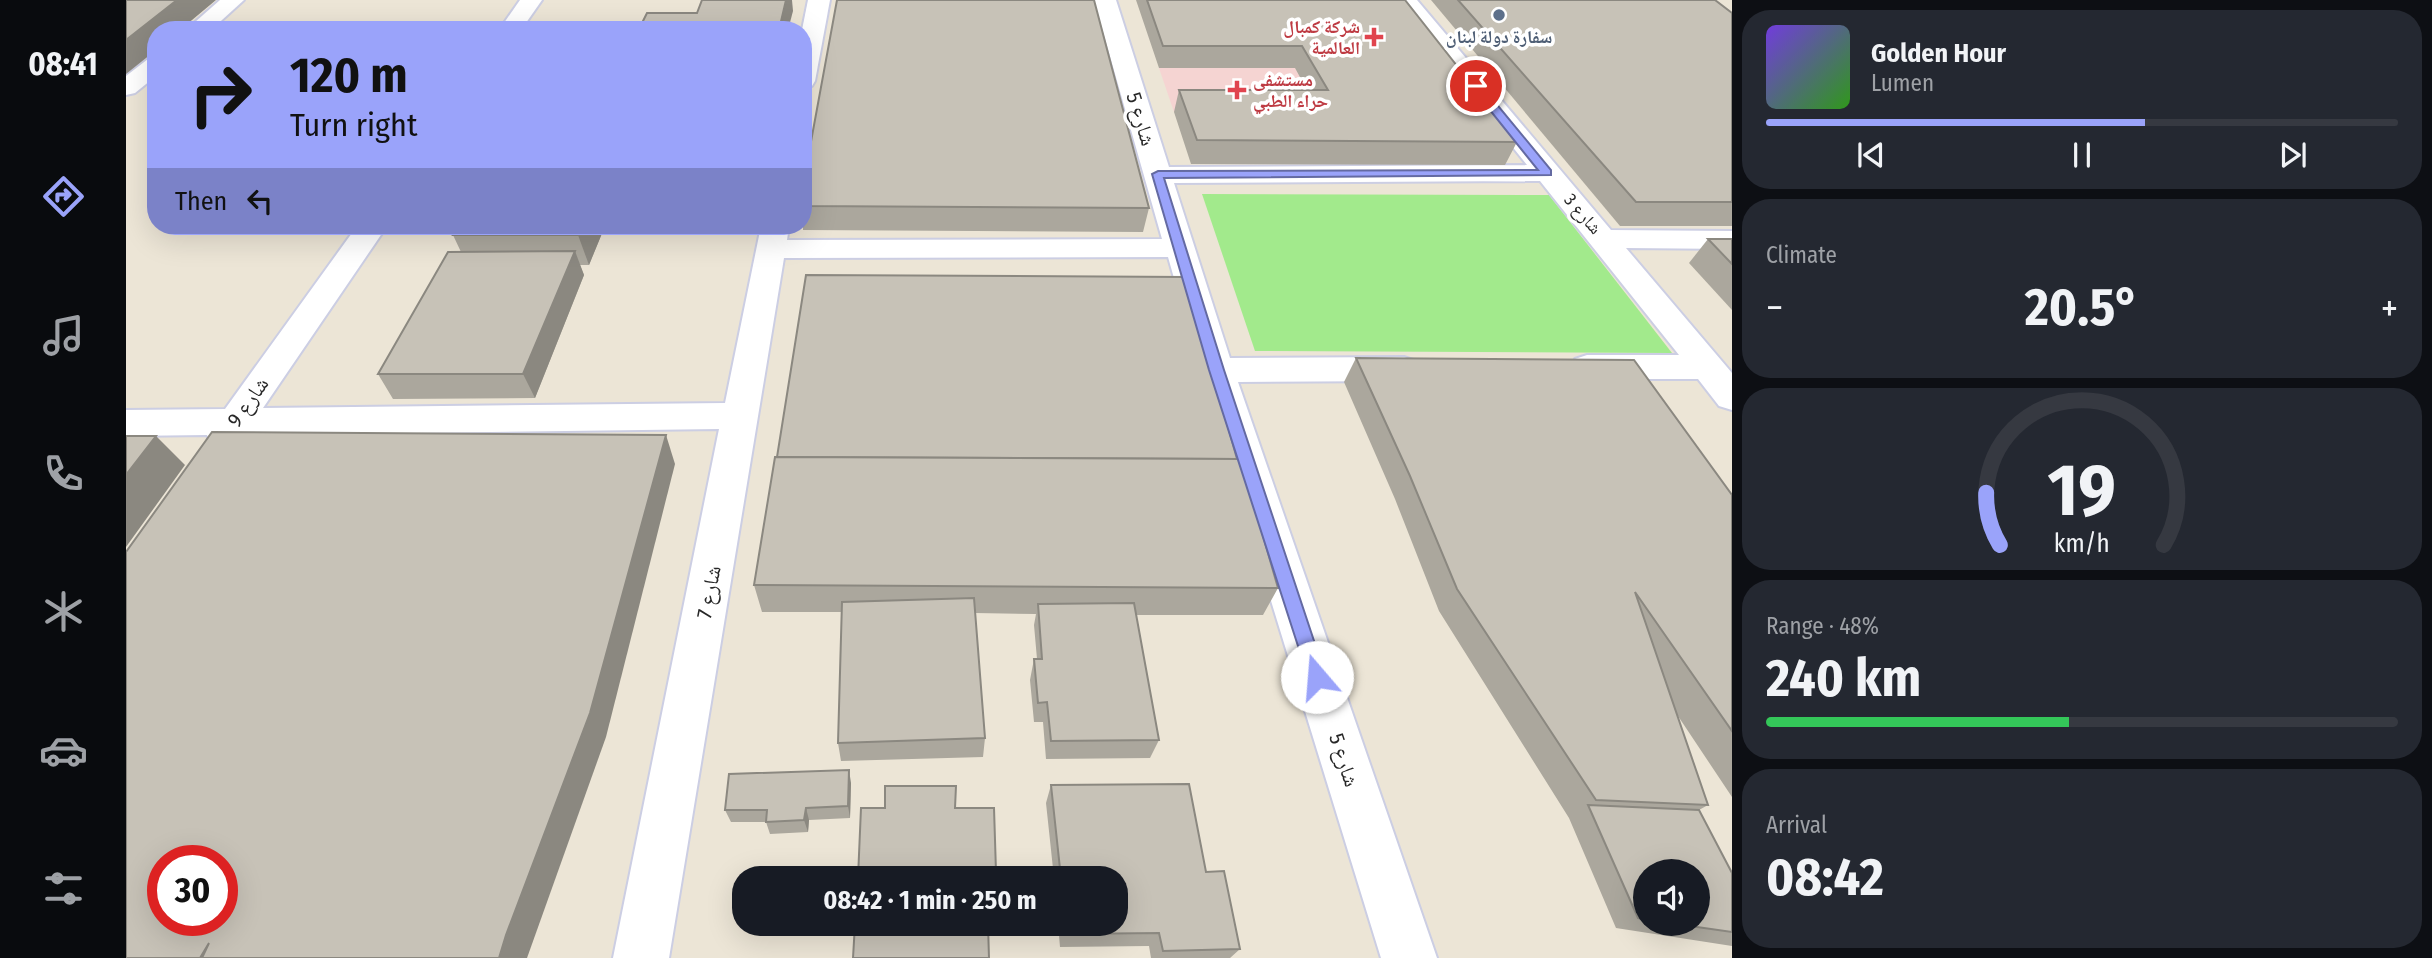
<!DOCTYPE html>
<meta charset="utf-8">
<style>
:root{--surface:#171b24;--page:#242831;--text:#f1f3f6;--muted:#9ea1a6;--line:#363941;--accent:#9aa3fa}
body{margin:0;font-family:"Fira Sans Condensed","Noto Naskh Arabic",sans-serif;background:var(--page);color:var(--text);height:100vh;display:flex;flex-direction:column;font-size:26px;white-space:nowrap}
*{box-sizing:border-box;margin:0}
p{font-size:23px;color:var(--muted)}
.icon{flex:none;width:38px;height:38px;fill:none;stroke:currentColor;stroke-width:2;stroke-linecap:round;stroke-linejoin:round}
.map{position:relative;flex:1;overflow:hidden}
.drawer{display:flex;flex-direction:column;gap:10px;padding:10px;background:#0d0f14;width:700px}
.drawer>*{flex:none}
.top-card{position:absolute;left:21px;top:21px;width:665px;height:214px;border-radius:28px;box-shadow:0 7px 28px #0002;background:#9aa3fa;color:#111;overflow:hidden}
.buttons{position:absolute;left:1507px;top:859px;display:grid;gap:14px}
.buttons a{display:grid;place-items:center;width:77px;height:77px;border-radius:50%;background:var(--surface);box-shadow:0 7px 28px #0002;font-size:35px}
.speed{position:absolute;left:21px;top:845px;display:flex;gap:14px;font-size:35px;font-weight:700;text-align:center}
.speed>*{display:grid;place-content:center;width:91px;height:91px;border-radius:50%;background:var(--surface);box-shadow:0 7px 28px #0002;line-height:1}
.speed .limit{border:10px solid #d22;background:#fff;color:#111}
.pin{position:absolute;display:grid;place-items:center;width:60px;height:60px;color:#fff;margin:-30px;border:4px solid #fff;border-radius:50%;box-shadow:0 2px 7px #0007}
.me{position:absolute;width:77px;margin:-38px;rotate:342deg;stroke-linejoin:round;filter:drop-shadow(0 0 5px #0008)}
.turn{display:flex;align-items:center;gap:24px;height:147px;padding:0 28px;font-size:32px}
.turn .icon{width:91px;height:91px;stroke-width:2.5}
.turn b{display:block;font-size:49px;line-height:60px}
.then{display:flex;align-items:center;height:66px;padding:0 28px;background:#0003;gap:14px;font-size:26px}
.big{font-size:52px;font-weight:700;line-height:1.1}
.drawer .tile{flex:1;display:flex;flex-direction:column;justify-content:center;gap:10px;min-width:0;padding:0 24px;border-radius:28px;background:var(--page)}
.drawer .dial{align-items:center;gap:0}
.dial svg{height:182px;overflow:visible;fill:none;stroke:var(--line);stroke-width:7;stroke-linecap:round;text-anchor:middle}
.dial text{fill:var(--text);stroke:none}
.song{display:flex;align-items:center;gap:21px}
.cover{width:84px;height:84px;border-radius:10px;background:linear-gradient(135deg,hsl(260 70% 55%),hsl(110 70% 35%))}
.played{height:7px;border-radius:4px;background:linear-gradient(90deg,var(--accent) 60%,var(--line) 60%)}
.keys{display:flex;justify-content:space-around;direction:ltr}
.heat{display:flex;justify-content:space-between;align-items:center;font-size:38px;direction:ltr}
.charge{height:10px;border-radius:5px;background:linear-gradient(90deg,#34c759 48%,var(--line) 0)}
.trip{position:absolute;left:606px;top:866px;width:396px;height:70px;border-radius:28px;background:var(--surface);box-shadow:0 7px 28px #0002;font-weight:700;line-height:70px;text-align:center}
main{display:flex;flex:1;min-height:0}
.tab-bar{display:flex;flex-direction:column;width:126px;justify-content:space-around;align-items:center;background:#090b0e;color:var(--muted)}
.tab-bar .icon{width:49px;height:49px}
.tab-bar .on{color:var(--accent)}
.tab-bar b{font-size:32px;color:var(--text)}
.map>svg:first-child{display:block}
.medical{fill:#f5d4d2}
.green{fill:#a2ea8c}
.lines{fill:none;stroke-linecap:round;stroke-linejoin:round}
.minor-casing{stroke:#cccee3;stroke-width:4}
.minor{fill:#fff;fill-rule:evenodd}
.wall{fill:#aba79d;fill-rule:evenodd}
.shaded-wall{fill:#8b8880}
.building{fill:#c7c2b7;stroke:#8b8880;stroke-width:2;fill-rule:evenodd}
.route{fill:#9aa3fa;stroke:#646aa2;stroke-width:2}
.service-dot{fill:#5c6f8a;stroke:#fff;stroke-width:2.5}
.health-dot{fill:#e0444e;stroke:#fff;stroke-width:2.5}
.labels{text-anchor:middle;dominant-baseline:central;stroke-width:7;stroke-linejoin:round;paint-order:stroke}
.far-health-label{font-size:18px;font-weight:bold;fill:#be3a42;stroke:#fff;text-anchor:end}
.far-service-label{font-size:18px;font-weight:bold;fill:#4e5e75;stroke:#fff}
.far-street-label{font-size:18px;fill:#272727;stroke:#fff}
.street-label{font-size:21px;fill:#272727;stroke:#fff}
</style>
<main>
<nav class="tab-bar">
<b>08:41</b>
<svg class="icon on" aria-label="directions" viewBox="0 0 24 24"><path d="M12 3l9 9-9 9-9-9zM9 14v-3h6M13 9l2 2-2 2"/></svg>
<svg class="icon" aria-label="music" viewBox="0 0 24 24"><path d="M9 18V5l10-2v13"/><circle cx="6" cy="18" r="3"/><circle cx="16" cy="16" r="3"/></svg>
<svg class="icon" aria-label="phone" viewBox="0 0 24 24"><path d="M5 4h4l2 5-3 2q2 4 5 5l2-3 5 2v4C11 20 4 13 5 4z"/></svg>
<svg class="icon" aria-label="climate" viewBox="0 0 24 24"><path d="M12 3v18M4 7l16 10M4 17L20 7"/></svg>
<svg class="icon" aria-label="car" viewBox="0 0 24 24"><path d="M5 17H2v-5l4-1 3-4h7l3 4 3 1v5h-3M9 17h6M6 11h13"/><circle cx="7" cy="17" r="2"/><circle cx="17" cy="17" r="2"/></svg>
<svg class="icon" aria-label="filters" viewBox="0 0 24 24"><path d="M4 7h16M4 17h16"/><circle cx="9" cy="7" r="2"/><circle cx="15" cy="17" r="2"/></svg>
</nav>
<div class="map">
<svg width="1606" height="958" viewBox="0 0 1606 958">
<rect width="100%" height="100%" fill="#ece5d6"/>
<polygon class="medical" points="1033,68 1169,68 1194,113 1048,112"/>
<polygon class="green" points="1076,194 1423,195 1546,353 1129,351"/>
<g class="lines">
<g class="minor-casing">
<g id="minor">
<polygon points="94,0 118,0 85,30 60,30"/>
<polygon points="394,0 416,0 395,30 373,30"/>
<polygon points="682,0 704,0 689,81 686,86 677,88 676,30"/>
<path d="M 968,0 L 990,0 L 1043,167 L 1401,165 L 1269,0 L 1291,0 L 1485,230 L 1606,231 L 1606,249 L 1500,248 L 1606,373 L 1606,410 L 1593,406 L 1572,379 L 1461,379 L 1449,375 L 1444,367 L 1449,359 L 1461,355 L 1553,355 L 1414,181 L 1048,183 L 1104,358 L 1278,357 L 1290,361 L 1295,369 L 1290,377 L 1278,381 L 1112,382 L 1311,958 L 1255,958 L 1074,370 L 1042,257 L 658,258 L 543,958 L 487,958 L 593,429 L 119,435 C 110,449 102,450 86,446 L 81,435 L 0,436 L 0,410 L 99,409 L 231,226 L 261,226 L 137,408 L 599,403 L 635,226 L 663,226 L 661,240 L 1036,239 Z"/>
<polygon points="30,57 30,76 9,93 0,95 0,76 22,59"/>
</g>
</g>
<use href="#minor" class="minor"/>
</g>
<g class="wall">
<polygon points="1010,0 1279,0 1391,142 1379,165 1065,164 1048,112 1053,90 1181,90 1169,68 1033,68"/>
<polygon points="1305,0 1589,0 1606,13 1606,226 1494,226"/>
<polygon points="677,185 1023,208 1017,232 677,230"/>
<polygon points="332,226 479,226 463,265 454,265 458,275 409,398 267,399 252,374 335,252 327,235"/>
<polygon points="1582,239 1606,239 1606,310 1563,263"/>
<path d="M 1230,358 L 1606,495 L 1606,797 L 1550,713 L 1582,805 L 1573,810 L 1606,873 L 1606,946 L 1490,928 L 1443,818 L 1313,611 L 1269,499 L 1218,382 ZM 1519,872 L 1572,924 L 1519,924 Z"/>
<polygon points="1111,459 1152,588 1137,615 1010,615 1033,740 1024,758 920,759 917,722 908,722 904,680 908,659 911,659 908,625 910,614 849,613 859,738 857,757 715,761 712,743 716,612 636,612 628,585"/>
<polygon points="725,783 724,818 683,820 682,832 644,834 640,822 605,822 599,810"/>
<polygon points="925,785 1080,872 1114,949 1104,958 1025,958 1023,946 934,947 932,924 989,924 989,878 928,878 920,803"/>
<polygon points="829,808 870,872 869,878 732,878"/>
</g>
<g class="shaded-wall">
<polygon points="51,0 90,0 54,30 30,30 30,50 0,74 0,40"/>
<polygon points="660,0 666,0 667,11 662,30 653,30"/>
<polygon points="457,226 479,226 463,265 452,235"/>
<polygon points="449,251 458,275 409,398 397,374"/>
<polygon points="540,435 549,464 480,737 401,958 373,958"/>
<polygon points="30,436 59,465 0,547 0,475"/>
<polygon points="723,770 725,783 724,818 722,806"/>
<polygon points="680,808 683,820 682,832 678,820"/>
</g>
<g class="building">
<polygon points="0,0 51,0 0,40"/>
<polygon points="576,0 660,0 653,30 469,30 470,27 514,27 521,13 571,13"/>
<polygon points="711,0 968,0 1023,208 677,206 677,185"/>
<polygon points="1021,0 1279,0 1391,142 1071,140 1053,90 1202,90 1176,46 1037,46"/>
<polygon points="1332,0 1589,0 1606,13 1606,202 1510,202"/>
<polygon points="332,226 457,226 452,235 327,235"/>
<polygon points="1582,239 1606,239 1606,264"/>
<polygon points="449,251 397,374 252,374 322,252"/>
<polygon points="680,275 1060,277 1111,459 651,457"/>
<polygon points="1230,358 1508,360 1606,495 1606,731 1509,592 1582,805 1470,800 1331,589 1284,476"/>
<path d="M 86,432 L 540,435 L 464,713 L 380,935 L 373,958 L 76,958 L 83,943 L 74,958 L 0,958 L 0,552 ZM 37,861 L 96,861 L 96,920 L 37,920 Z"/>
<polygon points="0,436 30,436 0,475"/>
<polygon points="649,457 1115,459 1152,588 628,585"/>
<polygon points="848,598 859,738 712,743 716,602"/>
<polygon points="1008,603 1033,740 925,741 921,702 912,703 908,659 916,659 912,604"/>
<polygon points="723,770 722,806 680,808 678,820 640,822 641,810 599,810 603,774"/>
<polygon points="1063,784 1080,872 1098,871 1114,949 1037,951 1033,933 940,934 939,924 989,924 989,878 935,878 925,785"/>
<polygon points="759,786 830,786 829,808 868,808 870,872 860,871 860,878 732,878 735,808 759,808"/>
<polygon points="1462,805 1573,810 1606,873 1606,932 1550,924 1572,924 1572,872 1519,872 1519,919 1512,918"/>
<polygon points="729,924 862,924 863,958 727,958"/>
</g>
<polygon class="route" points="1350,83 1354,84 1425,170 1425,175 1038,178 1098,370 1200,677 1198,683 1191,685 1184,683 1182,677 1083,370 1026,174 1032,171 1412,170 1347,89 1345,86"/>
<circle class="service-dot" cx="1373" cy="15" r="7"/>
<g class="health-dot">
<path d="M1244.5 26.5h7v7h7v7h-7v7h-7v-7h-7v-7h7z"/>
<path d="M1107.5 79.5h7v7h7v7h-7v7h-7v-7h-7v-7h7z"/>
</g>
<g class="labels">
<g class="far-health-label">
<text x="1234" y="27">شركة كمبال<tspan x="1234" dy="21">العالمية</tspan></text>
<text x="1127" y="80" text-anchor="start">مستشفى<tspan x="1127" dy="21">حراء الطبي</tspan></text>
</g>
<g class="far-service-label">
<text x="1373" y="37">سفارة دولة لبنان</text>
</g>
<g class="far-street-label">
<text transform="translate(1457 214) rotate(49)">شارع 3</text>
</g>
<g class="street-label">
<text transform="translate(1015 119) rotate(73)">شارع 5</text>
<text transform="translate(122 402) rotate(-55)">شارع 9</text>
<text transform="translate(583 592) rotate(-79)">شارع 7</text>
<text transform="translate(1218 760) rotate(72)">شارع 5</text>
</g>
</g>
</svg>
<div class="buttons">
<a><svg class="icon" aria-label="sound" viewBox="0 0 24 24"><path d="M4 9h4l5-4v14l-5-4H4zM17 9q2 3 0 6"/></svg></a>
</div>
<div class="speed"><div class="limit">30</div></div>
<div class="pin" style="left:1350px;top:86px;background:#d93025"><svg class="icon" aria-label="arrive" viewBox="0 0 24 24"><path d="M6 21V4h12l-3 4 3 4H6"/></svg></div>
<svg class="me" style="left:1191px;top:677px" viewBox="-20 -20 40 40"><circle r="19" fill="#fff"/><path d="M0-13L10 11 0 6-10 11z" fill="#9aa3fa"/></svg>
<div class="trip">08:42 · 1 min · 250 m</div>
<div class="top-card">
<div class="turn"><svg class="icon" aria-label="right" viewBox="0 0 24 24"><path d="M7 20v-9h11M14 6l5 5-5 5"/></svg><div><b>120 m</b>Turn right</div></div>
<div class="then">Then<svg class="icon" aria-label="left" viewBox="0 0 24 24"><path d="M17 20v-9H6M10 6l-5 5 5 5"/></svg></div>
</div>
</div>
<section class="drawer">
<div class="tile">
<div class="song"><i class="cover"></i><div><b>Golden Hour</b><p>Lumen</p></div></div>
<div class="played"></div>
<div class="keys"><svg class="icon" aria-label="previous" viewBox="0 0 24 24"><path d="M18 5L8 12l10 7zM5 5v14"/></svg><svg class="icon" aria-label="pause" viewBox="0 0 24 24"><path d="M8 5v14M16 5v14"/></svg><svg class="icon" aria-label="next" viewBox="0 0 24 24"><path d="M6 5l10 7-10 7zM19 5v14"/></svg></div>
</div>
<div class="tile"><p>Climate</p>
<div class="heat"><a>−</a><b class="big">20.5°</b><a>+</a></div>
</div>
<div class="tile dial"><svg viewBox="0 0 100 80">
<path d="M14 69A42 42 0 1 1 86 69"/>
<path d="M14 69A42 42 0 0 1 8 46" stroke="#9aa3fa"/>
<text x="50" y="56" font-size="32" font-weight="700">19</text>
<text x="50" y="72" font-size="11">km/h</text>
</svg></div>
<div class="tile"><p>Range · 48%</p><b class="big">240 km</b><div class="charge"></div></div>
<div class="tile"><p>Arrival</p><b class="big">08:42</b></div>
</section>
</main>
